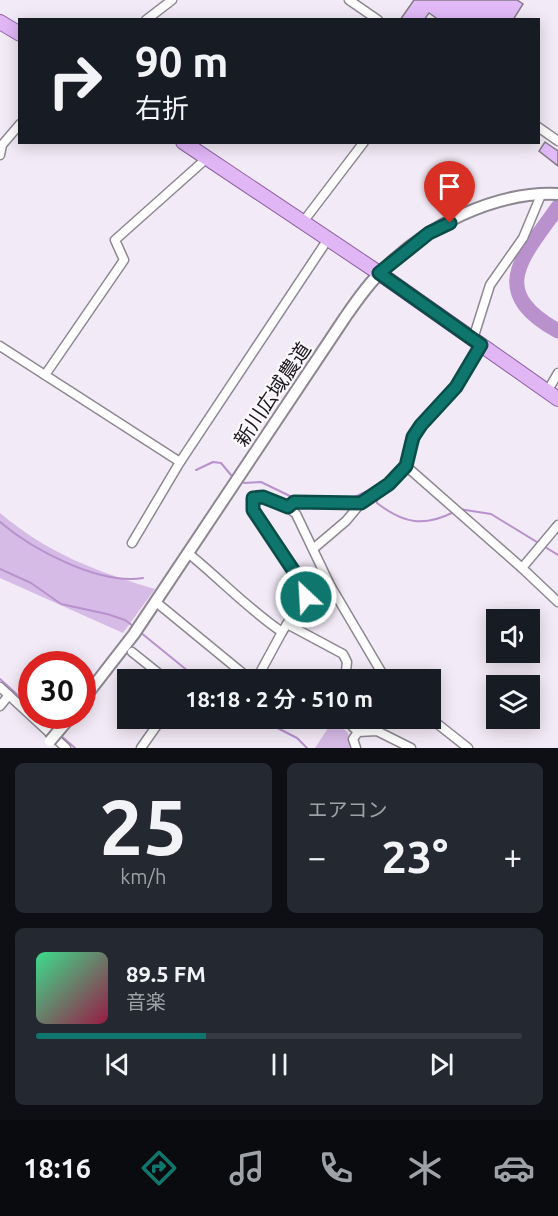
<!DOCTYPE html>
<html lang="ja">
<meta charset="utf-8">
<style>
:root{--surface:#171b24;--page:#242831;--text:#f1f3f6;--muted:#9ea1a6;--line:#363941;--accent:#0f766e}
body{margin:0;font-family:Ubuntu,"Noto Sans JP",sans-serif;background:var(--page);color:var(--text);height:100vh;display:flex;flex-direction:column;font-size:22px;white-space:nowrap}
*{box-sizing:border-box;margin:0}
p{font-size:20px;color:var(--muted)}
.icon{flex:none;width:33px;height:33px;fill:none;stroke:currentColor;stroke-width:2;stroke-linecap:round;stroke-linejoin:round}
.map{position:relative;height:748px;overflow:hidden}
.side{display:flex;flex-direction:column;gap:15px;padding:15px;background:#0d0f14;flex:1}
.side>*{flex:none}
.hud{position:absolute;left:18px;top:18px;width:522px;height:126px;border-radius:0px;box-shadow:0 3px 15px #0003;background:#171b24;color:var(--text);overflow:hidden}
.buttons{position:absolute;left:486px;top:609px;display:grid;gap:12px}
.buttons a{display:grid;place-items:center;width:54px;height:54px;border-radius:0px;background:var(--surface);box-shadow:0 3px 15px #0003;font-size:30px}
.speed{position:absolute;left:18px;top:651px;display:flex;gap:12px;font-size:30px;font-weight:700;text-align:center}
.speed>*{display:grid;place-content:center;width:78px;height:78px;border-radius:50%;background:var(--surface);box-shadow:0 3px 15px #0003;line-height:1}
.speed .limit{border:9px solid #d22;background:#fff;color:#111}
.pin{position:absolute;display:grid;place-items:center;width:51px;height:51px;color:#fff;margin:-62px -26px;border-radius:50% 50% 50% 0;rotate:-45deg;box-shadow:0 0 6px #0007}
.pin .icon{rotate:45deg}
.me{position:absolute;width:66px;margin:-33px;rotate:335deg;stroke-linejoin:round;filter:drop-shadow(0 0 4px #0008)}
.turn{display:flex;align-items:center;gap:21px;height:126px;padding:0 18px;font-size:27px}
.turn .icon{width:78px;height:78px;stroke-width:2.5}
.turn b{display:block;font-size:42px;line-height:51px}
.big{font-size:45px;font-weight:600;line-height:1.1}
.side .tile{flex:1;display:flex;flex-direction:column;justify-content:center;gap:9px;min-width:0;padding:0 21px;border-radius:9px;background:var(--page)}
.side .dial{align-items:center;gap:0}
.dial b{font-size:78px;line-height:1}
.song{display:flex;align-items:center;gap:18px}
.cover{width:72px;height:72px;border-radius:9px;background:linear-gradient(135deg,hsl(150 70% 55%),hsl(340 70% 35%))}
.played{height:6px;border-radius:3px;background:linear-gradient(90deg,var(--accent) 35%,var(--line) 35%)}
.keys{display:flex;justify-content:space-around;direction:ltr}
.heat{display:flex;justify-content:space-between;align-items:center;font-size:33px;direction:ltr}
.side .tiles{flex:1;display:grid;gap:15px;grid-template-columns:1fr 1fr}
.tile:last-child{grid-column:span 2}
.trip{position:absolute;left:117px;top:669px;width:324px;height:60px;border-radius:0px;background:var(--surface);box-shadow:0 3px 15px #0003;font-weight:600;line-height:60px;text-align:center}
.dock{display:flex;height:96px;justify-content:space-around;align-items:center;background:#090b0e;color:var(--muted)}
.dock .icon{width:42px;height:42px}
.dock .current{color:var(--accent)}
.dock b{font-size:27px;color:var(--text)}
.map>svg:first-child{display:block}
.green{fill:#d7bbe7}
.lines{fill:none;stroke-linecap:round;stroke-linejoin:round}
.stream{stroke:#b891cd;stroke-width:2}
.river{stroke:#b891cd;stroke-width:15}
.building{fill:#e2baf9;stroke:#837c87;stroke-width:1.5}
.minor-casing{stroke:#8e8792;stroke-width:11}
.tertiary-casing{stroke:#8e8792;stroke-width:14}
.primary-casing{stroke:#8e60a5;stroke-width:16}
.minor{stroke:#fff;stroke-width:8}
.tertiary{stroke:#fff;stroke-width:10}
.primary{stroke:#e0b6f5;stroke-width:14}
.tertiary-bridge-casing{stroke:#8e8792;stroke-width:14;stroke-linecap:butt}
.tertiary-bridge{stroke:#fff;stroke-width:10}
.route-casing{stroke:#0a4d48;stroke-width:15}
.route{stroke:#0f766e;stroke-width:10}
.labels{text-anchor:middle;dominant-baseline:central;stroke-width:4.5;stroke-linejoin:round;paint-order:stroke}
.street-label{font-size:20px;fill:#1d1a1e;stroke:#fcf9fe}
</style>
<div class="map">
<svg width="558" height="748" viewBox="0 0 558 748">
<rect width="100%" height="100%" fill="#f2eaf6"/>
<g class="green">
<path d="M 0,513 C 49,554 95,571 155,589 L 123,633 L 0,578 Z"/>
<polygon points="334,719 348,733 351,748 315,748"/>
</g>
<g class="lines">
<g class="stream">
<polyline points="196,470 213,462 221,463 231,475"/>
<polyline points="244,483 261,482 292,497 306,499"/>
<path d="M 376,497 L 377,503 C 404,524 424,527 454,512"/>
<polyline points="350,499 374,488 375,492"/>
<polyline points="459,509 491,514 558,555"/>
<path d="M 0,522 C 33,550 99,585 143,578"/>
<polyline points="0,569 31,583 61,604 107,614 125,620 133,626"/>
<polyline points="140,632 199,680"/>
<polyline points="0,679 32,708"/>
<polyline points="39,716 55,730"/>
<polyline points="258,718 297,738 307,748"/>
<polyline points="59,734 75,748"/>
</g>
<path class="river" d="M 558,207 C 523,257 486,291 558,331"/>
</g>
<g class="building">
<polygon points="414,0 517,0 523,4 513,20 439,20 429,13 424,20 400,20"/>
<polygon points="545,142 558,151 558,166 539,151"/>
</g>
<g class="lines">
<g class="minor-casing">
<g id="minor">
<polyline points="349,0 378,20"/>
<polyline points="146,20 172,0"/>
<polyline points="538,127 558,141"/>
<polyline points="0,155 2,145 20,124"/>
<polyline points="303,222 364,142"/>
<polyline points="473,339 490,285 523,238 541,195"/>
<path d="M 481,345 C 472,359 465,376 454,389 C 426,421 417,422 406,466 L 522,568 L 558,525"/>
<polyline points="0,346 180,462 328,239"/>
<polyline points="45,375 124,260 115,240 207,158"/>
<polyline points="547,392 558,373"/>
<polyline points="361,503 294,503 288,507 296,514 330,585 386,680"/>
<polyline points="132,543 180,462"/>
<polyline points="313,549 346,521 361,503 389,484 406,466"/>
<path d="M 188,553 C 220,579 248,609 282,632 L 256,680"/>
<polyline points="522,568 558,602"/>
<polyline points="156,602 251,680"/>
<polyline points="287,624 343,654 347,662 345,680"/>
<polyline points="282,632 307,592 253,510 253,498 258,497 288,507"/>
<polyline points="132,652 167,680"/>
<polyline points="0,687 66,748"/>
<polyline points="0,706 9,695"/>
<polyline points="344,718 358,732"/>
<polyline points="430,718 468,748"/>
<polyline points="141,748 162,718"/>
<polyline points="356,748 353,739 358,732 377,731 411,748"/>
</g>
</g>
<g class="tertiary-casing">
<g id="tertiary">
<path d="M 82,701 L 134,634 L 344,319 C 355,303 367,285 381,272 C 425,227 493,191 558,194"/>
<polyline points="61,728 71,716"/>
</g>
</g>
<g class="primary-casing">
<g id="primary">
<polyline points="0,22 20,34"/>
<polyline points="183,142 379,273 558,399"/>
</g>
</g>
<use href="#minor" class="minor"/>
<use href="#tertiary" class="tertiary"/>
<use href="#primary" class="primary"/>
<g class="tertiary-bridge-casing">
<polyline id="tertiary-bridge" points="50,741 61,728"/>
</g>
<use href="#tertiary-bridge" class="tertiary-bridge"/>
</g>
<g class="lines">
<g class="route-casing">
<polyline id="route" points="306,597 307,592 303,585 253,510 253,498 263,497 288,507 294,502 361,503 389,484 406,466 413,437 421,425 456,387 481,345 379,273 429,233 450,223"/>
</g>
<use href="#route" class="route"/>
</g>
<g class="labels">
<g class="street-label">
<text transform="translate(272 394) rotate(-56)">新川広域農道</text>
</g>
</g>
</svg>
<div class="buttons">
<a><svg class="icon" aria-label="sound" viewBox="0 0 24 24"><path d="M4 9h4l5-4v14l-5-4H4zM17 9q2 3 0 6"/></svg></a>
<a><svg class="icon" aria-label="layers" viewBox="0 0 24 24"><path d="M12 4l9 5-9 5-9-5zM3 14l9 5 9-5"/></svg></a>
</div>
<div class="speed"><div class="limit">30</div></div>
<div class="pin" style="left:450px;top:223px;background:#d93025"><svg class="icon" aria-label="arrive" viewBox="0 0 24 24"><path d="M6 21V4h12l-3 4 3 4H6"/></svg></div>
<svg class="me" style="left:306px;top:597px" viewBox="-20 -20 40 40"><circle r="17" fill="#0f766e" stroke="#fff" stroke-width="3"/><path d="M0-11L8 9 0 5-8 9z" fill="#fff"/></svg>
<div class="trip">18:18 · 2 分 · 510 m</div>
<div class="hud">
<div class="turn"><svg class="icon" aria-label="right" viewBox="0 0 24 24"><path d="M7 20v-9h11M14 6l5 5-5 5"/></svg><div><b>90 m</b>右折</div></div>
</div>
</div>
<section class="side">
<div class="tiles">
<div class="tile dial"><b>25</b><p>km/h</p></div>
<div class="tile"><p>エアコン</p>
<div class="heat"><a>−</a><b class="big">23°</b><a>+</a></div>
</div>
<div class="tile">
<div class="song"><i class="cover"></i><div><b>89.5 FM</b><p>音楽</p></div></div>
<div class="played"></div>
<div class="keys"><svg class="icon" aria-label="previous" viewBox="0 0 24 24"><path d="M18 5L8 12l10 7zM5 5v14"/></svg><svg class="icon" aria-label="pause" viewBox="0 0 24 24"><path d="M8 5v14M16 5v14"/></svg><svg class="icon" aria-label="next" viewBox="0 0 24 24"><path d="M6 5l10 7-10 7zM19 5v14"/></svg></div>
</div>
</div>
</section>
<nav class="dock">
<b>18:16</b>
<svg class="icon current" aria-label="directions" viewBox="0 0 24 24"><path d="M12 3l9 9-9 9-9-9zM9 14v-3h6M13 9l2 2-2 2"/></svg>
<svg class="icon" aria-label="music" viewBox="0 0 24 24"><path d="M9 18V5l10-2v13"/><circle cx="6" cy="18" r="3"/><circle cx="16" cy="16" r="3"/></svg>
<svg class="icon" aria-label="phone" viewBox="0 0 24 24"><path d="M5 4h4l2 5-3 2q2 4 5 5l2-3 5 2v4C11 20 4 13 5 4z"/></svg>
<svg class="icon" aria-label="climate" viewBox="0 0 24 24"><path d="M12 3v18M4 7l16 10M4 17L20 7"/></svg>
<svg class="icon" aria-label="car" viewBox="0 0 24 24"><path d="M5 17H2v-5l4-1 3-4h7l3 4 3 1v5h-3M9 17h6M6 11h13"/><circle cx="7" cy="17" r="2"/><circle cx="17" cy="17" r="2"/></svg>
</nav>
